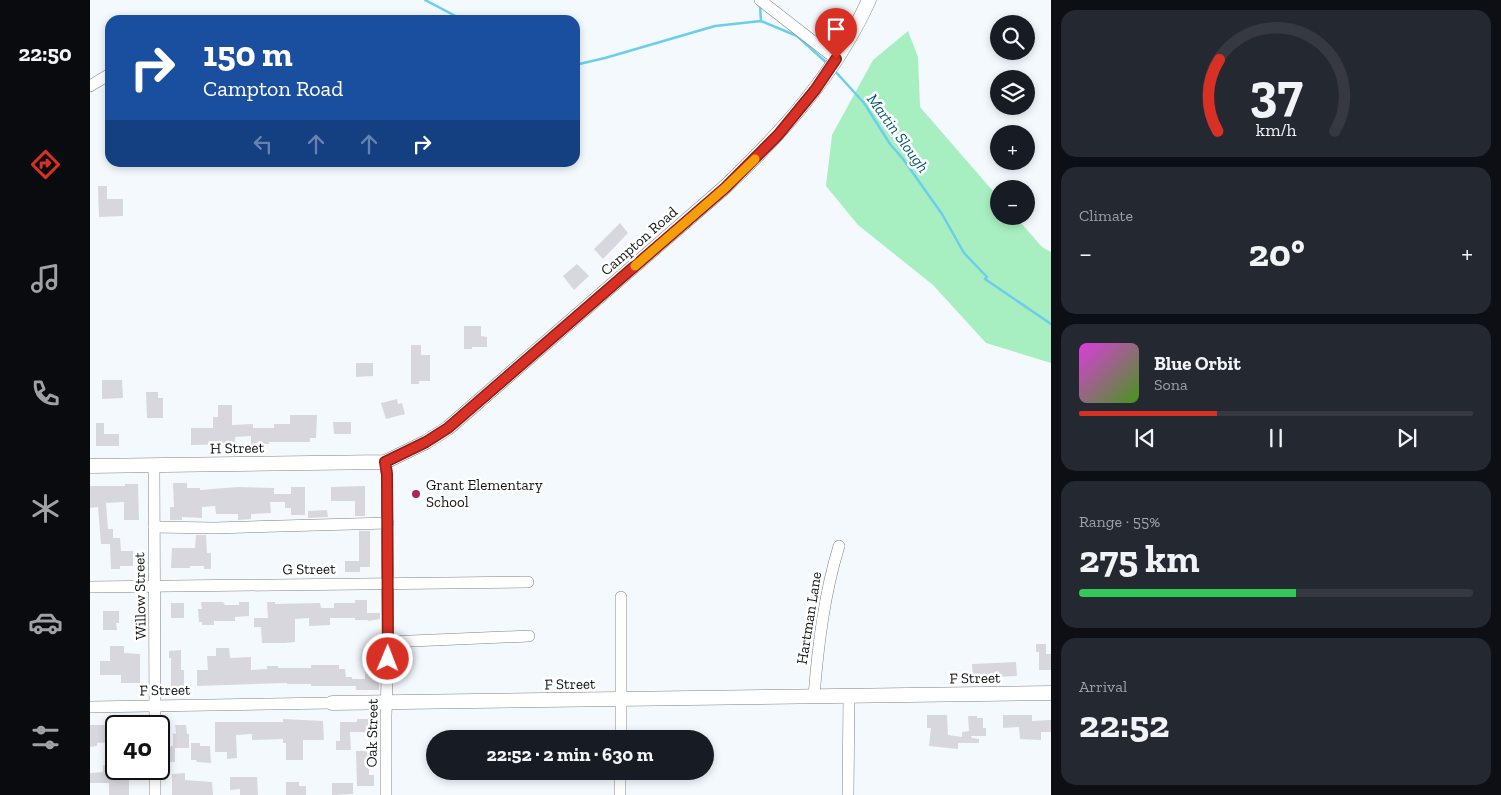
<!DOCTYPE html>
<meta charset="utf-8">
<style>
:root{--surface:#171b24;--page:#242831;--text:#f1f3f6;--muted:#9ea1a6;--line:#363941;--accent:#d93025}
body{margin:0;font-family:"Zilla Slab",serif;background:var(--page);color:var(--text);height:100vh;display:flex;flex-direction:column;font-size:19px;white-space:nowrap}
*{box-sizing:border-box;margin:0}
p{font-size:16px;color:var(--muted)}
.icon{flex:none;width:28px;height:28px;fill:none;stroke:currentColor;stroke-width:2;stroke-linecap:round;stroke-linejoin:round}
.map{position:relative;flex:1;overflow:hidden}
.sheet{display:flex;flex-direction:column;gap:10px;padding:10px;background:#0d0f14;width:450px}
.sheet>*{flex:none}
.banner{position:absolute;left:15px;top:15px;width:475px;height:152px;border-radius:15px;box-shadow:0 2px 8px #0003;background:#1a4fa0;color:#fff;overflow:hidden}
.buttons{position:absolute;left:900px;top:15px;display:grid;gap:10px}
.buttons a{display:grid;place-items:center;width:45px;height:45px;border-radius:50%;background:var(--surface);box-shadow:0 2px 8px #0003;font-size:25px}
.speed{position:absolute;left:15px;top:715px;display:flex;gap:10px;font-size:25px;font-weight:700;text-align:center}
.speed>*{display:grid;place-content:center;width:65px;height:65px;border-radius:50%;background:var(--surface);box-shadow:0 2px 8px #0003;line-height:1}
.speed .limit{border:2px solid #111;border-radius:8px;background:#fff;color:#111}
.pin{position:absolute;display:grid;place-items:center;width:42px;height:42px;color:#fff;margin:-51px -21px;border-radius:50% 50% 50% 0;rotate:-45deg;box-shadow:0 0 5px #0007}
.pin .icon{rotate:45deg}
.me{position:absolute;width:55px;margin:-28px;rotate:1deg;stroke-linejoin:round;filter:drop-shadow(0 0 4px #0008)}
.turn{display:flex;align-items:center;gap:18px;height:105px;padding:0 15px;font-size:22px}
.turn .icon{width:65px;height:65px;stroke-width:2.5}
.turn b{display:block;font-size:35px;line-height:42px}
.lanes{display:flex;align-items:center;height:48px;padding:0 15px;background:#0003;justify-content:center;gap:25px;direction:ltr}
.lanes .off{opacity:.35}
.big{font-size:38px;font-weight:800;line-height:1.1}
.sheet .widget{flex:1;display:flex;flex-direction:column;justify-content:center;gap:8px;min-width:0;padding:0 18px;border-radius:15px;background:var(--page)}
.sheet .dial{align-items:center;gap:0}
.dial svg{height:130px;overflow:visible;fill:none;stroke:var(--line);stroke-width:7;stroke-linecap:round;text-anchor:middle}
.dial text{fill:var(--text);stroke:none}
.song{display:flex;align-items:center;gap:15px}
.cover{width:60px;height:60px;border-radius:8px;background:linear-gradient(135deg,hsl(300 70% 55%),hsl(100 70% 35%))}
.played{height:5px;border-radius:2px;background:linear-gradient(90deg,var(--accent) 35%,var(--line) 35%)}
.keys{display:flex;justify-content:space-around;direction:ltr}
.heat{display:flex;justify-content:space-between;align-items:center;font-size:28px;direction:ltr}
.charge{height:8px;border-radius:4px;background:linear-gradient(90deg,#34c759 55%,var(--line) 0)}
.trip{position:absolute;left:336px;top:730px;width:288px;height:50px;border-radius:25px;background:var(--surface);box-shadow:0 2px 8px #0003;font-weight:800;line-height:50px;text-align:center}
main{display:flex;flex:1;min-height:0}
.menu{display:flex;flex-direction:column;width:90px;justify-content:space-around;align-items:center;background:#090b0e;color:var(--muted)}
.menu .icon{width:35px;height:35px}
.menu .active{color:var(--accent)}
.menu b{font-size:22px;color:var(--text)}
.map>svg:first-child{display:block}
.green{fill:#a7efc0}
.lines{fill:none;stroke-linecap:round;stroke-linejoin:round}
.stream{stroke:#6bceed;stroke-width:2.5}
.building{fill:#d8d7dd}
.minor-casing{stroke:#7f8387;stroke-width:12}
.major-casing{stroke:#7f8387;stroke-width:15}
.minor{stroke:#fff;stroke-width:11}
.major{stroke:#fff;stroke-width:14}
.route-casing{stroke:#8d1f18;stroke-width:12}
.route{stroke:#d93025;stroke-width:9}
.slow{stroke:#f59e0b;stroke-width:9}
.poi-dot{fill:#af225d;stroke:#fff;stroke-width:2}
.labels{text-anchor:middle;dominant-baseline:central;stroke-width:5;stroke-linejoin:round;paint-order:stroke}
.street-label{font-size:15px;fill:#121415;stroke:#fff}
.poi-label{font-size:15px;fill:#121415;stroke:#fff;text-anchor:start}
.water-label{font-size:16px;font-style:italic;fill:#00596e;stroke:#fff}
</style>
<main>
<nav class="menu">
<b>22:50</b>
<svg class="icon active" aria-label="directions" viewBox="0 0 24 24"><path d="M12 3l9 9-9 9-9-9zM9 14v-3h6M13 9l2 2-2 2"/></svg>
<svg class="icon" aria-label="music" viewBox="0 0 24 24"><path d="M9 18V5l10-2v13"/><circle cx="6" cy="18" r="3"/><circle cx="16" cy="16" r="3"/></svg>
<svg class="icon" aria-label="phone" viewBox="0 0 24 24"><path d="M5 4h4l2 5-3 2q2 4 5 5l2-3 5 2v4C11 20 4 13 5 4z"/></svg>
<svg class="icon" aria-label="climate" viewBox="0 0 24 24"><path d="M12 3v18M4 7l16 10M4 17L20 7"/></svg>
<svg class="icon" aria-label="car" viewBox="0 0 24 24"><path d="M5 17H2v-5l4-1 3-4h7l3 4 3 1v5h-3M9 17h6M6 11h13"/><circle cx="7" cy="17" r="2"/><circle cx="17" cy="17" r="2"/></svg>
<svg class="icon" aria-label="filters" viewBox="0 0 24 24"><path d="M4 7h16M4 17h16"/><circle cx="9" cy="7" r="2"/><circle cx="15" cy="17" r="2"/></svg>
</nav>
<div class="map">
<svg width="961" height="795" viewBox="0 0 961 795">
<rect width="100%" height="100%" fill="#f4f9fe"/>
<polygon class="green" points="818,31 828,57 830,107 909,198 909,216 925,216 952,247 961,252 961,363 896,343 843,285 768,225 736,186 742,135 783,60"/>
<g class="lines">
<g class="stream">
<polyline points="335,0 373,20"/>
<polyline points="670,5 671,21"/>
<polyline points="485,65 515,58 625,26 671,21 707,36 738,64"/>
<polyline points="744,70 774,103 800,144 813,159 852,214 874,253 897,277 895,279 961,324"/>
</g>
</g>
<g class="building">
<polygon points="8,186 17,186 17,199 33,199 33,216 9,217"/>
<polygon points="530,223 538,233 513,259 504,249"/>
<polygon points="487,264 499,276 484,290 473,276"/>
<polygon points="374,326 391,326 391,336 397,337 397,347 382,347 382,349 374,349"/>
<polygon points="321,345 331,345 331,355 340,355 340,381 329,381 329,384 321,384"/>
<polygon points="266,363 283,363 283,376 266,377"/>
<polygon points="12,380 32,380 33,398 12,399"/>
<polygon points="56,392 68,392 68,398 73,398 73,418 57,418"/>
<polygon points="307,399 308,404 312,403 315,414 296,419 291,403"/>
<polygon points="128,405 142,405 142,425 163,424 163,428 184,428 184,424 200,424 200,415 227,415 226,438 220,438 220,442 179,442 179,444 161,445 161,436 145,437 145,444 101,445 101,428 123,428 123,417 128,417"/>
<polygon points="243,422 261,422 261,434 244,434"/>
<polygon points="6,423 14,423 14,434 29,434 29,446 6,446"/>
<polygon points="83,483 97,483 97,488 110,488 110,490 148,487 184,488 184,494 201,494 201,487 215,487 215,515 201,515 201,508 195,508 195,502 180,502 181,513 161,514 161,519 148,520 148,514 126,514 125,506 112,507 112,518 92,517 92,520 80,520 80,507 84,507"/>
<polygon points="35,484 48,484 49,520 34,520 34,502 16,503 18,529 23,529 23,538 30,538 31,551 43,551 43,566 30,566 30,569 21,569 20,544 11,544 8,507 0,508 0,486 35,486"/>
<polygon points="275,486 275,516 265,516 265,501 241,501 241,487"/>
<polygon points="237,510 238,517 218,518 218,511"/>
<polygon points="269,531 280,531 280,567 270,567 270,572 255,572 255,561 269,561"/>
<polygon points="106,535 116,535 117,553 121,553 121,569 114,569 114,566 100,566 100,568 81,568 82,548 105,548"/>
<polygon points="265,600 277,600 277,613 290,613 290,619 278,621 278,620 265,620 265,618 240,618 240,625 219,626 219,618 205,619 205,642 195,643 172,643 171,627 164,627 164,618 178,618 177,602 185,602 185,604 230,603 231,608 244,608 244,603 265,603"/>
<polygon points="111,602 133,602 135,605 149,605 149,602 159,602 159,616 145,617 145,621 124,621 124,625 112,625 112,622 109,622 108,609 112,609"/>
<rect x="81" y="603" width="13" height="15"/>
<polygon points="13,611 29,611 29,623 26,623 27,630 13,630"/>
<polygon points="946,644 956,644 956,654 961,654 961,670 949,670 949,652 946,652"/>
<polygon points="20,646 34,646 34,653 50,654 50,683 31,683 31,675 10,675 10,661 20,661"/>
<polygon points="126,648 139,648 140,658 161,657 161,670 177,669 177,666 188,666 188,668 221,668 221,665 249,665 249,669 255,669 256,677 262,677 262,679 275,679 275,671 289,672 289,690 266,690 266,686 221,686 221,684 197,684 197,683 107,686 107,670 118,670 117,656 126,656"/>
<polygon points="91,650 91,670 94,670 94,688 81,688 81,658 79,658 79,651"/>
<polygon points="926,662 927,676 883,678 882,664"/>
<polygon points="837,715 857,715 858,735 872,737 872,732 879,731 878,716 887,716 887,718 893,718 893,728 896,728 896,736 881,736 882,738 889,739 889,743 868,743 868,749 839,746 841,728 837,728"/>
<polygon points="913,715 942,715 942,721 961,720 961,732 951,732 951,740 930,739 929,727 913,728"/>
<polygon points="193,719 233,721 234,740 213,740 213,760 196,760 196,743 193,743 193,739 162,740 162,734 146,735 147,758 137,759 137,752 125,752 125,722 193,722"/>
<polygon points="267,719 285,719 286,732 260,732 261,750 246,750 246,741 250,741 250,722 267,722"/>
<polygon points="0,725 26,725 26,742 7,743 7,746 0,747"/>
<polygon points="85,725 96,725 97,734 99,734 99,748 85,748 85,762 78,762 77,747 83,746 83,733 86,734"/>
<polygon points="101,743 110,743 110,746 120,746 121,763 107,762 106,760 101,760"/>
<polygon points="266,751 285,751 285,761 279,762 279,775 284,775 284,786 267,786"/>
<polygon points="13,765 26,765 26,769 30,769 30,777 39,777 39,795 19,795 19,783 0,783 0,773 13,772"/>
<polygon points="95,773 95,780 122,782 123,795 82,795 82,774"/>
<polygon points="140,777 167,777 168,795 150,795 150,789 140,790"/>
<polygon points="196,782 209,782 209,786 216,786 216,795 196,795"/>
<polygon points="242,783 263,783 263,794 242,795"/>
</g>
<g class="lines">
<g class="minor-casing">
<g id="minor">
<polyline points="670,0 746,59"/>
<polyline points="0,86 20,74"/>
<polyline points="295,462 297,475 298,642 296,716 296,795"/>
<polyline points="64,466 65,726"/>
<polyline points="64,527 124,528 298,523"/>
<polyline points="0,587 438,582"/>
<polyline points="298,642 439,636"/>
<path d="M 724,696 C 728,646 734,595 749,546"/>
<polyline points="0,707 242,703"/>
<polyline points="531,739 531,597"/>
<polyline points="65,795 65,769"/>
<polyline points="530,795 530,771"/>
<polyline points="758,795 759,696"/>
</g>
</g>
<g class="major-casing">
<g id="major">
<path d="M 0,466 L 295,462 L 336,442 L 358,428 L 635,187 C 692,133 746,73 779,0"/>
<polyline points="242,703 961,693"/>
</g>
</g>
<use href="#minor" class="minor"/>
<use href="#major" class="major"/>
</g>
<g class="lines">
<g class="route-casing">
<polyline id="route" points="298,659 297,474 295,462 336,442 358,428 635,188 688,135 725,90 746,59"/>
</g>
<use href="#route" class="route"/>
<polyline class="slow" points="545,266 635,188 665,159"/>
</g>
<circle class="poi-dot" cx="326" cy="494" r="5"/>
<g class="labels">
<g class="street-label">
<text transform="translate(549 241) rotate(-41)">Campton Road</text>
<text transform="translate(147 448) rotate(-1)">H Street</text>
<text transform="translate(219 569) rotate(-1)">G Street</text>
<text transform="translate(50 596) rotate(-91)">Willow Street</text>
<text transform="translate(719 618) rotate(-81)">Hartman Lane</text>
<text transform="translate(885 678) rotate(-1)">F Street</text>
<text transform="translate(480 684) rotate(-1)">F Street</text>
<text transform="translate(75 690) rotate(-1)">F Street</text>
<text transform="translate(282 733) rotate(-89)">Oak Street</text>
</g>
<g class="poi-label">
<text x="336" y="485">Grant Elementary<tspan x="336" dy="17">School</tspan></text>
</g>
<g class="water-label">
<text transform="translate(808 133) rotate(54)">Martin Slough</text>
</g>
</g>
</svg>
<div class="buttons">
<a><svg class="icon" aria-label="search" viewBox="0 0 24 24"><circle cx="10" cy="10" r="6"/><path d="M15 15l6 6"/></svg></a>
<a><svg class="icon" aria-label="layers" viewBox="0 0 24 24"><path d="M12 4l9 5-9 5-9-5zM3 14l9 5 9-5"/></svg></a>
<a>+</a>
<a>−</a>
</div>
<div class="speed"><div class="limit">40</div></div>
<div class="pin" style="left:746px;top:59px;background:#d93025"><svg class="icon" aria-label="arrive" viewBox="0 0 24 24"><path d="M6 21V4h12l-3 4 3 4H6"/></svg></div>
<svg class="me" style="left:298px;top:659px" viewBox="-20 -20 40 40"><circle r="17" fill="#d93025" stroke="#fff" stroke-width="3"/><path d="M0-11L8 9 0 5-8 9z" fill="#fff"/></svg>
<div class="trip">22:52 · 2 min · 630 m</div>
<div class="banner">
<div class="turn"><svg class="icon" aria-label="right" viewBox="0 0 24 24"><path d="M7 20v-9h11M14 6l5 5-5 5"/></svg><div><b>150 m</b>Campton Road</div></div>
<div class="lanes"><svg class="icon off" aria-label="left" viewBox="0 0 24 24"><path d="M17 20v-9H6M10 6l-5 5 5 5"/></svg><svg class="icon off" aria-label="ahead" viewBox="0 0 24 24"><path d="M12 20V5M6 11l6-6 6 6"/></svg><svg class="icon off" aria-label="ahead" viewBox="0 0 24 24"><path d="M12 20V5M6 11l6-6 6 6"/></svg><svg class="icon" aria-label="right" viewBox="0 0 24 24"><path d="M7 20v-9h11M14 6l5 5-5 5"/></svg></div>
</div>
</div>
<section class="sheet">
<div class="widget dial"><svg viewBox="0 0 100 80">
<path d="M14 69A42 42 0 1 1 86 69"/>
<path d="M14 69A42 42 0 0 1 15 25" stroke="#d93025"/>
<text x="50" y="56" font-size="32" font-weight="700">37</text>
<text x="50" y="72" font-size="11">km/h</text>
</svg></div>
<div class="widget"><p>Climate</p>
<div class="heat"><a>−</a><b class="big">20°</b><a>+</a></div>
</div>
<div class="widget">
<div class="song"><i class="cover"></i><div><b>Blue Orbit</b><p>Sona</p></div></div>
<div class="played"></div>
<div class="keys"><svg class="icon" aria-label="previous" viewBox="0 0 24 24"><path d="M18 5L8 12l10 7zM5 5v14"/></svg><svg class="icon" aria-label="pause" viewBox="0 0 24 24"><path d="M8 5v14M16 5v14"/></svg><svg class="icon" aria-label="next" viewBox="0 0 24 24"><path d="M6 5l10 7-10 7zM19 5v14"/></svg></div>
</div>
<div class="widget"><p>Range · 55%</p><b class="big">275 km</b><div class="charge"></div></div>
<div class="widget"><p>Arrival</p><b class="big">22:52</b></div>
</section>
</main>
